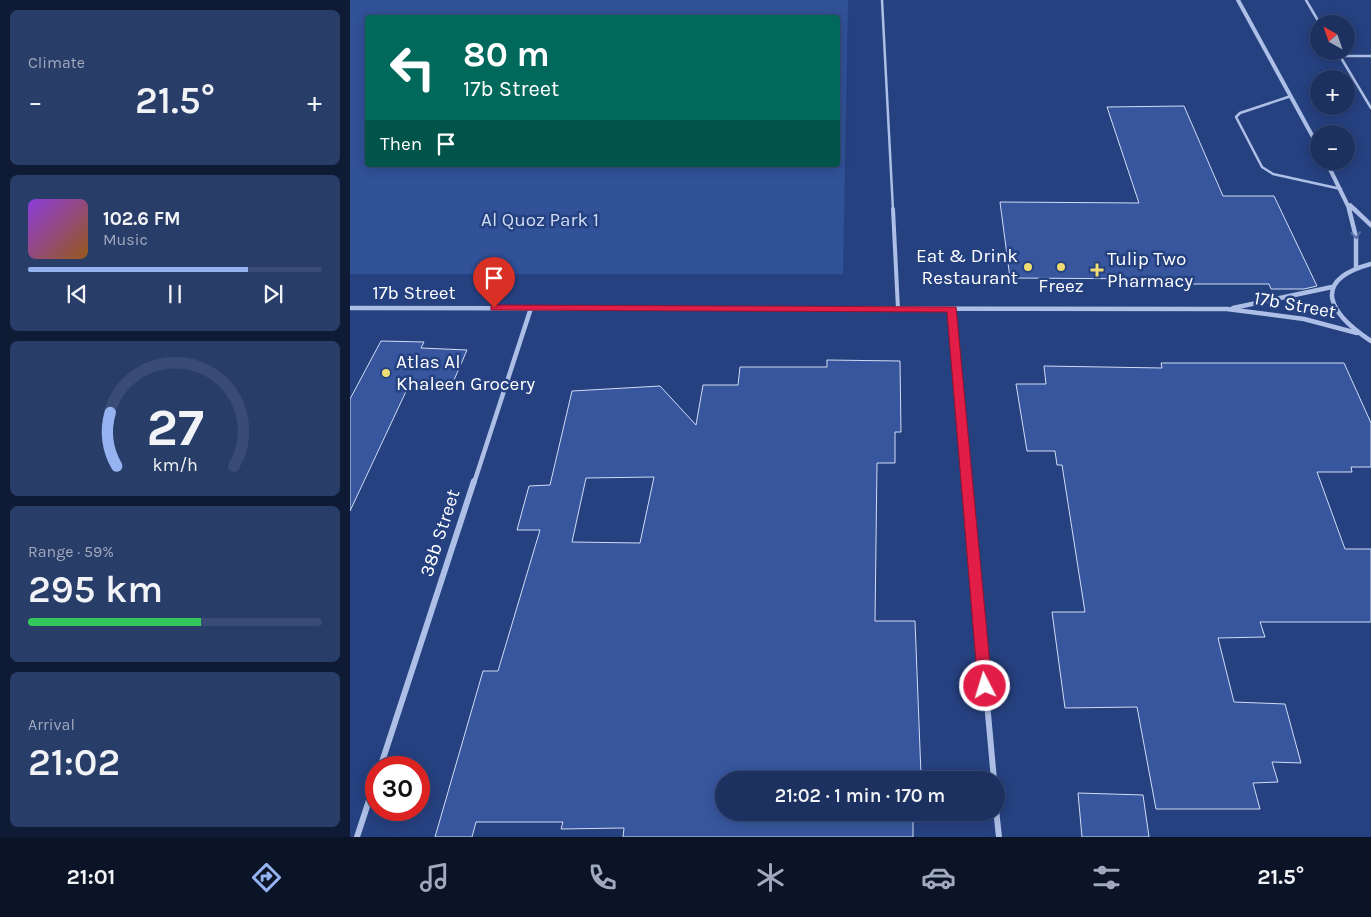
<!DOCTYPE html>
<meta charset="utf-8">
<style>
:root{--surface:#1c3160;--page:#293d69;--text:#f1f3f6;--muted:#a0a9bd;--line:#3a4c75;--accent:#95b2f1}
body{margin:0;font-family:Karla,sans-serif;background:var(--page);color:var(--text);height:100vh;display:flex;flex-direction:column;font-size:19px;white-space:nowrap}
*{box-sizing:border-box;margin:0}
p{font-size:16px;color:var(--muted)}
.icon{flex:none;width:28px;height:28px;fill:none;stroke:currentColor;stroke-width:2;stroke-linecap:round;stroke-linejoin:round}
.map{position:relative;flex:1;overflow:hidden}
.side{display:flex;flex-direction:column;gap:10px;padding:10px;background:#0f1b35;width:350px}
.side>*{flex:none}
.banner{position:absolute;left:15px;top:15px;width:475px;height:152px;border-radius:5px;box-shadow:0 2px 12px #0003,0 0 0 1px var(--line);background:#00695c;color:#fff;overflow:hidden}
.needle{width:32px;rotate:320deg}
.controls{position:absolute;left:960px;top:15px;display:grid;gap:10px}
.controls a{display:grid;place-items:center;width:45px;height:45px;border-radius:50%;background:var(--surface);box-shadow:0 2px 12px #0003,0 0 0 1px var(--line);font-size:25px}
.speed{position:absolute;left:15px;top:756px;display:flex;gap:10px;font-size:25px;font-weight:700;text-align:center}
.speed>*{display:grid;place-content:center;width:65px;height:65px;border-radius:50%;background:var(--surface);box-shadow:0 2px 12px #0003,0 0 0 1px var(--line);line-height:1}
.speed .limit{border:8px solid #d22;background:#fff;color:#111}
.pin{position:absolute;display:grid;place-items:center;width:42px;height:42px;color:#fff;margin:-51px -21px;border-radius:50% 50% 50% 0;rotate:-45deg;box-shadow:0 0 5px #0007}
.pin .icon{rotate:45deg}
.me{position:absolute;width:55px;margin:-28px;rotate:355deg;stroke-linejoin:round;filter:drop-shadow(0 0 4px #0008)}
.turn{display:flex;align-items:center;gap:18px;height:105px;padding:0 15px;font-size:22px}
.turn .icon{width:65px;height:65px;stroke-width:2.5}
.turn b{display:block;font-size:35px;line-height:42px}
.then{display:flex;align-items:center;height:48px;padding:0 15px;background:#0003;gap:10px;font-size:19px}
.big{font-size:38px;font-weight:600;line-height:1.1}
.side .tile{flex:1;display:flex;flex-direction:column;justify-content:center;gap:8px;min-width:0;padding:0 18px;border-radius:8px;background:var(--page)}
.side .dial{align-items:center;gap:0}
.dial svg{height:130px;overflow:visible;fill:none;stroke:var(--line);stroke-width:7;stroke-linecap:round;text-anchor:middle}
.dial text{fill:var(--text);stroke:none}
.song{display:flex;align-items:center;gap:15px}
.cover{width:60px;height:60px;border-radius:8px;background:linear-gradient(135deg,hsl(270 70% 55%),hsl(30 70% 35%))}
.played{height:5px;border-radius:2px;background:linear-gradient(90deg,var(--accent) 75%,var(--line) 75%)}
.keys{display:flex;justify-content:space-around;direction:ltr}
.heat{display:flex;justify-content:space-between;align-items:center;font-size:28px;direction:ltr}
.charge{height:8px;border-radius:4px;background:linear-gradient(90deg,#34c759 59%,var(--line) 0)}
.trip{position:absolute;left:365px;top:771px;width:290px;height:50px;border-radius:25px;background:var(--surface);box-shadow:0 2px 12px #0003,0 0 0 1px var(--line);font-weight:600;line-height:50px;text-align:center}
.menu{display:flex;height:80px;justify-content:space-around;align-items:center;background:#0b1426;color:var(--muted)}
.menu .icon{width:35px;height:35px}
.menu .active{color:var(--accent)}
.menu b{font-size:22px;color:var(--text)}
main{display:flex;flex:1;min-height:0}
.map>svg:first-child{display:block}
.green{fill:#315198;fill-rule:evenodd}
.building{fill:#37569d;stroke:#d1dcf5;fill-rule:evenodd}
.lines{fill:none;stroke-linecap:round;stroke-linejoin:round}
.service-far1{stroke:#adbfe6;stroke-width:2.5}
.service{stroke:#adbfe6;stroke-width:4}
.minor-far2{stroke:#adbfe6;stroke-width:4}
.minor-far1{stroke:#adbfe6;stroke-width:4.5}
.minor{stroke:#adbfe6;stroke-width:6}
.oneway{stroke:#556da4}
.route{fill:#e11d48;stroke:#92132f}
.poi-dot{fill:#efdd73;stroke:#264180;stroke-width:2}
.labels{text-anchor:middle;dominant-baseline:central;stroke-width:5;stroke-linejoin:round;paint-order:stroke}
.park-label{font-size:19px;fill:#d1dcf5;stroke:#264180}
.poi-label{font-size:19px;fill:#fff;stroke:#264180;text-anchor:start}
.street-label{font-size:19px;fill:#fff;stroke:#264180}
</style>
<main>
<section class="side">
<div class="tile"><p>Climate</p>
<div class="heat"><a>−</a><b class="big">21.5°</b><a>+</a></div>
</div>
<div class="tile">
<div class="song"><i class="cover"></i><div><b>102.6 FM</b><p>Music</p></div></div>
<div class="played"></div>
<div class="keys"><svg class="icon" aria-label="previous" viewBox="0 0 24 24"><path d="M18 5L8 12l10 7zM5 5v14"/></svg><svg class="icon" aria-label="pause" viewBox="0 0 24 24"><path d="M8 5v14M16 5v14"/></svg><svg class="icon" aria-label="next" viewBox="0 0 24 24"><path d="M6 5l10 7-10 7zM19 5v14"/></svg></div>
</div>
<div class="tile dial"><svg viewBox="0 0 100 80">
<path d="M14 69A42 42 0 1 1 86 69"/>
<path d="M14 69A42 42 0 0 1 10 36" stroke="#95b2f1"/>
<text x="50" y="56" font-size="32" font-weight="700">27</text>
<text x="50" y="72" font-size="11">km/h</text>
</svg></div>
<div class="tile"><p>Range · 59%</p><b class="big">295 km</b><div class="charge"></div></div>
<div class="tile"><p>Arrival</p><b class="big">21:02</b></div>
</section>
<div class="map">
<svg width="1021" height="837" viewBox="0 0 1021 837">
<rect width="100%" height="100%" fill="#264180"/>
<path class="green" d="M 0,0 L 498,0 L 493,274 L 0,274 ZM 18,18 L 488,18 L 488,165 L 18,165 Z"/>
<g class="building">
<polygon points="834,106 873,196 924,196 967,286 954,289 921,289 919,284 815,284 814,279 660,278 650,202 789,203 757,107"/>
<polygon points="31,341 74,342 71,348 117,350 101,387 59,385 0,511 0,399"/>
<path d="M 477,360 L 550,361 L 551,432 L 545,432 L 545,463 L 527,463 L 525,621 L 565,621 L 571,775 L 562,775 L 562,780 L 374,780 L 374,812 L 563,812 L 563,837 L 273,837 L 274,828 L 211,829 L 213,822 L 126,822 L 122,837 L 85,837 L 133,671 L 148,671 L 190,530 L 167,530 L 179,486 L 200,485 L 222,391 L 310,386 L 346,425 L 353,385 L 388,385 L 390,367 L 477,367 ZM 304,477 L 290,543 L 222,542 L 236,478 Z"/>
<polygon points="811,363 994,363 1021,423 1021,467 1001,467 1002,472 967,472 995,549 1021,549 1021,622 910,622 915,637 868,638 884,702 935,704 951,763 922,762 928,782 903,783 910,809 806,809 787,707 715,708 702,612 735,612 712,465 707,465 705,451 677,451 666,384 696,384 694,366 812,368"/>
<polygon points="728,793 793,795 799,837 732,837"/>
</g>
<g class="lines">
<g class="service-far1">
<polyline points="532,0 543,210"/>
<polyline points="956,0 970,24"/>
<polyline points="987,51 1021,108"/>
<polyline points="989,56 1021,56"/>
<polyline points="941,96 890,113 886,117 912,167 923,174 991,189"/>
</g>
<polyline class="service" points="543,209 548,309"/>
<g class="minor-far2">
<polyline points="888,0 969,148"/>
<polyline points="976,161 1000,210"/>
<polyline points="1000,205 1005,210"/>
</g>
<g class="minor-far1">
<polyline points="999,209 1006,237 1006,267"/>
<polyline points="1004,209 1021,225"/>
<path d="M 1021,264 C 959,281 980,314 1021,341"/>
<polyline points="0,308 877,309 954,319 1007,333"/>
<polyline points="883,308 982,287"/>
<polyline points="602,309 617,483"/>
<polyline points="124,483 181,308"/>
</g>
<g class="minor">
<polyline points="617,481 644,780"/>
<polyline points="30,768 124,481"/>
<polyline points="646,809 649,837"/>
<polyline points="7,837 26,779"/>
</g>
</g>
<defs><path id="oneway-chevron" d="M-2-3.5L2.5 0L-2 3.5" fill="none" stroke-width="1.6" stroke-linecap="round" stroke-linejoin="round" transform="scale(1.25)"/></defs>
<use class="oneway" href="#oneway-chevron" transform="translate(1006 235) rotate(84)"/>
<polygon class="route" points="144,305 606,307 642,686 640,690 635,692 630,690 628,686 597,312 141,310 141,306"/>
<g class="poi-dot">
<circle cx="678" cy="267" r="5"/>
<circle cx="711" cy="267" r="5"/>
<path d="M744.5 262.5h5v5h5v5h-5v5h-5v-5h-5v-5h5z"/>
<circle cx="36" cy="373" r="5"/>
</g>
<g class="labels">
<g class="park-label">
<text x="190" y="220">Al Quoz Park 1</text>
</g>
<g class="poi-label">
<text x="668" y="256" text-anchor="end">Eat &amp; Drink<tspan x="668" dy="22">Restaurant</tspan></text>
<text x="757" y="259">Tulip Two<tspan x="757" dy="22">Pharmacy</tspan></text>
<text x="711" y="286" text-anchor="middle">Freez</text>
<text x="46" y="362">Atlas Al<tspan x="46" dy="22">Khaleen Grocery</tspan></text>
</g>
<g class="street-label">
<text x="64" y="293">17b Street</text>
<text transform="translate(945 305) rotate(10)">17b Street</text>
<text transform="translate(90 533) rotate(-72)">38b Street</text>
</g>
</g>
</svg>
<div class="controls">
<a><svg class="needle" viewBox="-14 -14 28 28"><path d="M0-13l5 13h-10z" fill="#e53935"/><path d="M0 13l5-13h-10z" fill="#a0a9bd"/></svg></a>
<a>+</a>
<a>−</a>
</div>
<div class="speed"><div class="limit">30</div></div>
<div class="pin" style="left:144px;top:308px;background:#d93025"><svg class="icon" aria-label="arrive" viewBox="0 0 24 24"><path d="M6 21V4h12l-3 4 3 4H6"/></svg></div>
<svg class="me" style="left:635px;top:686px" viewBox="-20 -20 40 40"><circle r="17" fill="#e11d48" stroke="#fff" stroke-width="3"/><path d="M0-11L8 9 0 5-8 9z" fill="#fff"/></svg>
<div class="trip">21:02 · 1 min · 170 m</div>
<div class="banner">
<div class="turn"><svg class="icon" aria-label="left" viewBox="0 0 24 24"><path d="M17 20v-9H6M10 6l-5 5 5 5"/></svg><div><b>80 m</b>17b Street</div></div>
<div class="then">Then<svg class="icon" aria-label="arrive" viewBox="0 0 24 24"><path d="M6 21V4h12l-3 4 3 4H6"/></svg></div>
</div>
</div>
</main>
<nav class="menu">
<b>21:01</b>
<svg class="icon active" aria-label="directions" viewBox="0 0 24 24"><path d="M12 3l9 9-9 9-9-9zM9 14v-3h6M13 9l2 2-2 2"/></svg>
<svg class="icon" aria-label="music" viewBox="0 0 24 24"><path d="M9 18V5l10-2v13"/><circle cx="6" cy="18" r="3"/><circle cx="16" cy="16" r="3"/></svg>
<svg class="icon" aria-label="phone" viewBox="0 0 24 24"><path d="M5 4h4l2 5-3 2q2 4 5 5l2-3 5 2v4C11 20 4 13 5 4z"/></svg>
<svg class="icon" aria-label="climate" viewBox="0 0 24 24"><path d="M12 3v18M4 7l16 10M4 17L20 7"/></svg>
<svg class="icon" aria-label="car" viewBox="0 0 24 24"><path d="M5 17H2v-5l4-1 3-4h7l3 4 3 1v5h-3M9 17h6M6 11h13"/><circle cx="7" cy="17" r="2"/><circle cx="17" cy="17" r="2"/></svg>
<svg class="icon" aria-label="filters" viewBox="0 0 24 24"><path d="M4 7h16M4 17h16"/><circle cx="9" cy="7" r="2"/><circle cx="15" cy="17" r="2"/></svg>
<b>21.5°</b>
</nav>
